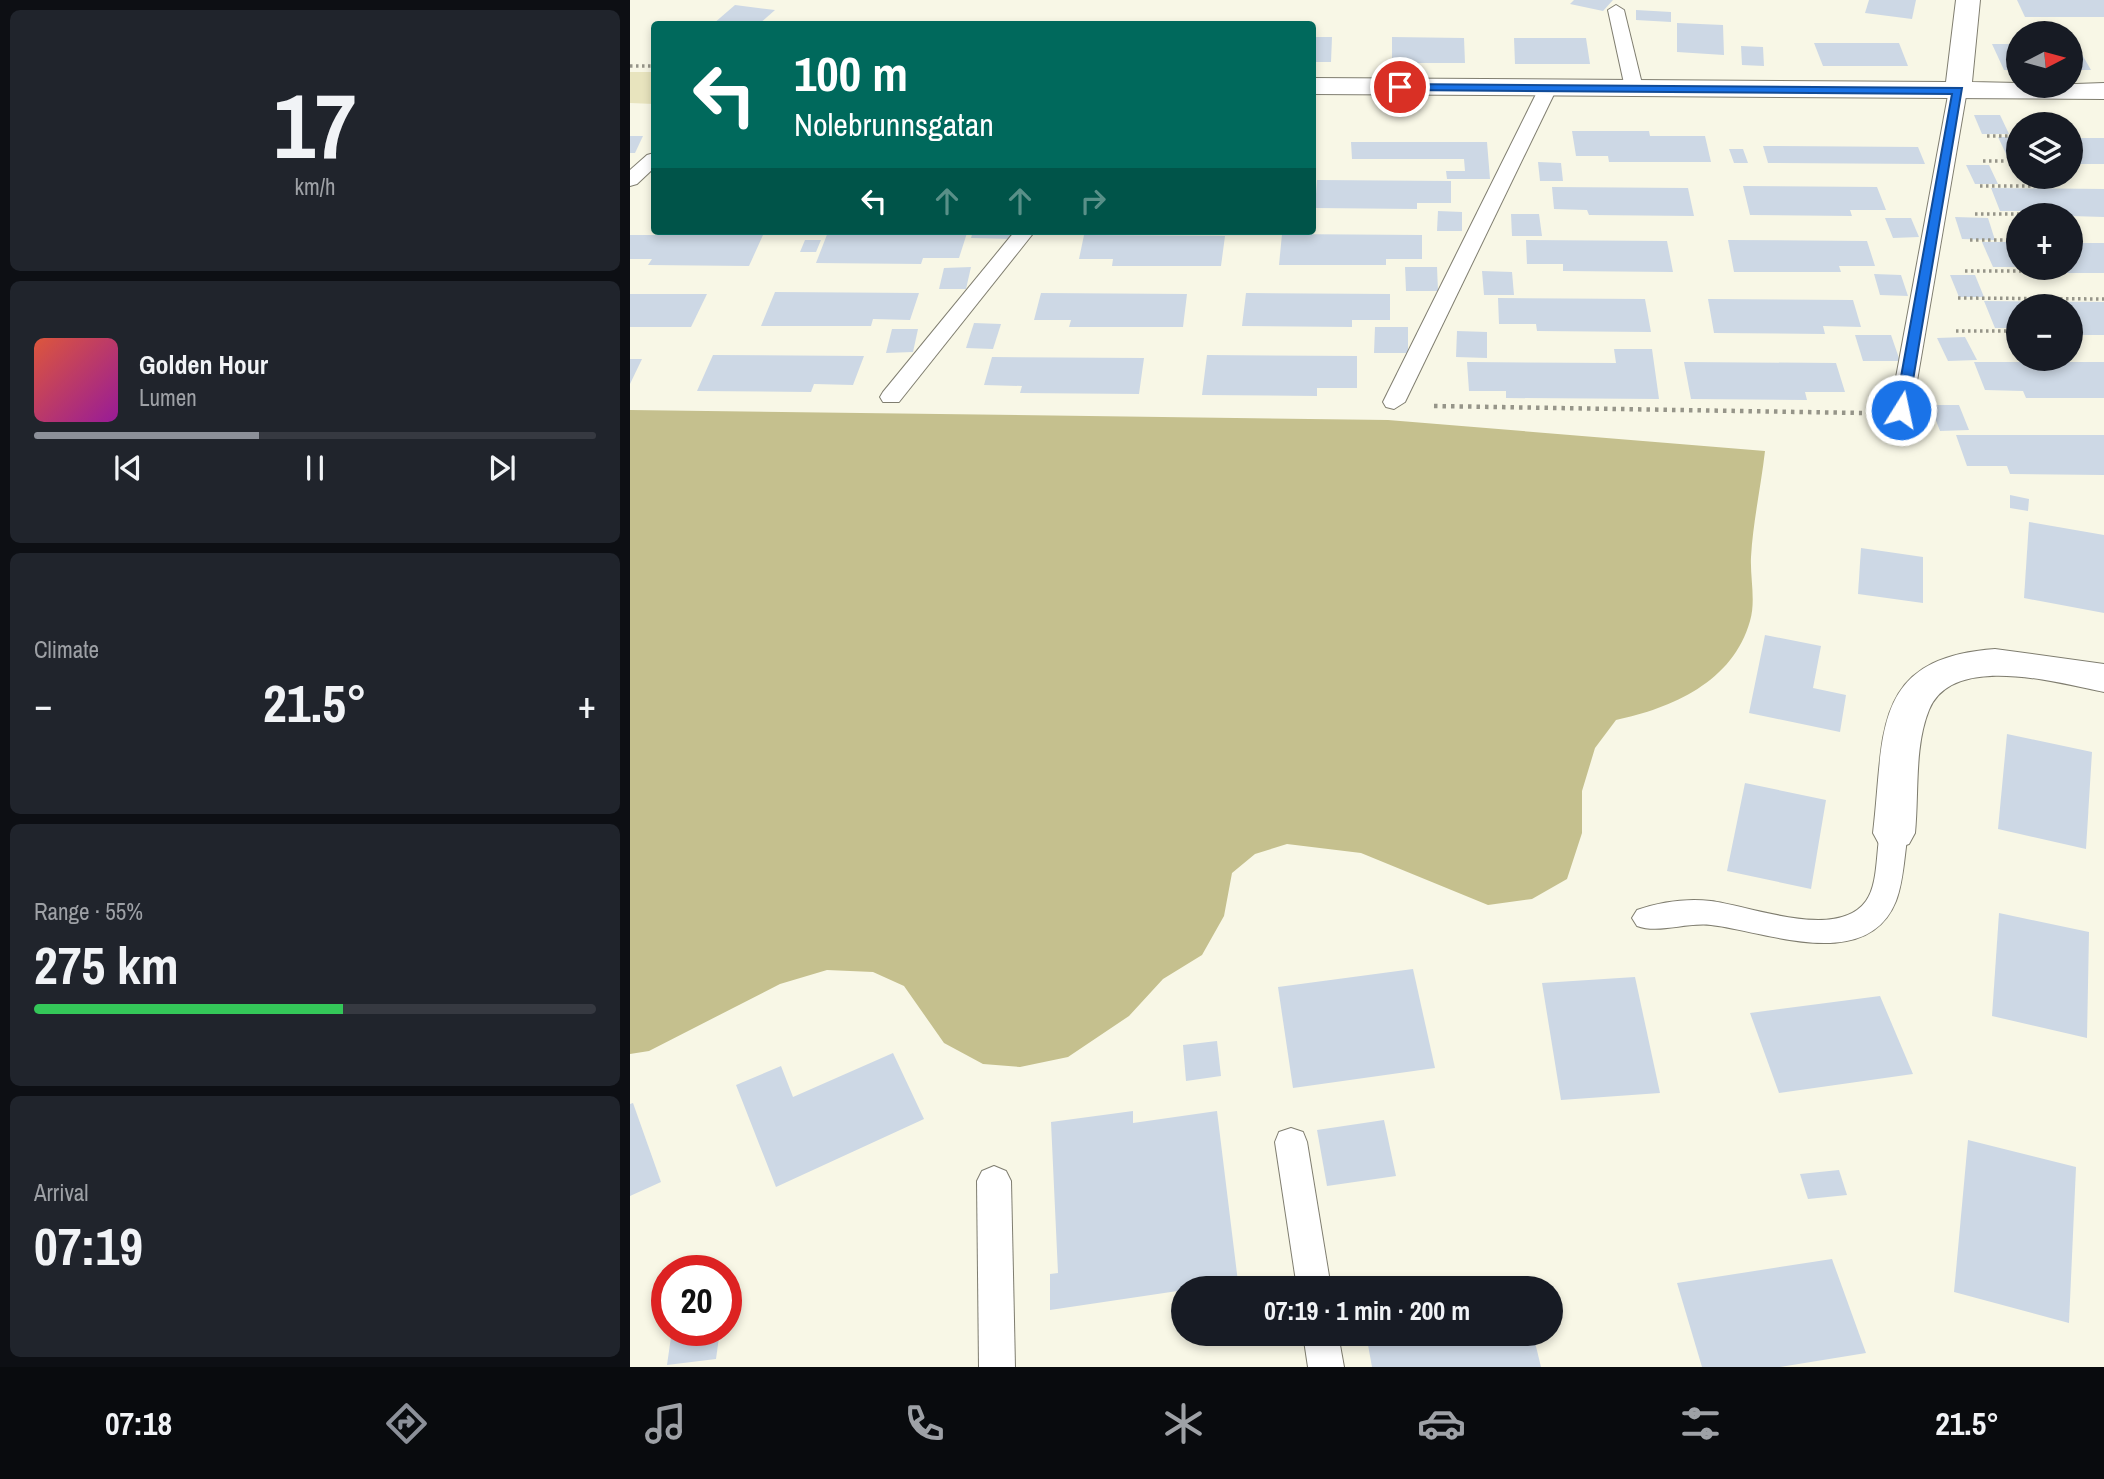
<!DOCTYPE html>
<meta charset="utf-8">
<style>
:root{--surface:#171b24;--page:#20242c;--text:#f1f3f6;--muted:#9ea1a6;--line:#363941;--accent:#8c9099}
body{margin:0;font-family:"Archivo Narrow",sans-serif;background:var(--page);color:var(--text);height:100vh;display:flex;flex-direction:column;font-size:26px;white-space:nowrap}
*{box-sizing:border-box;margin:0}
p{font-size:23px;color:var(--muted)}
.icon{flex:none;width:38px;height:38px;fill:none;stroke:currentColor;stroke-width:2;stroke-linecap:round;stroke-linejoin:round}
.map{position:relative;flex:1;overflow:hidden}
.panel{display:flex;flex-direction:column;gap:10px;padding:10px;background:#0d0f14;width:630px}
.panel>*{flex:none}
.banner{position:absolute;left:21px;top:21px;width:665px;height:214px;border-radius:7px;box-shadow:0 4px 10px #0003;background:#00695c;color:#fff;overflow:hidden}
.needle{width:46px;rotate:84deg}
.fabs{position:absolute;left:1376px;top:21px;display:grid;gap:14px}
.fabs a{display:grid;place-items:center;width:77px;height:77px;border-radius:50%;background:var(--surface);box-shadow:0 4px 10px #0003;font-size:35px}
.speed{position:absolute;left:21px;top:1255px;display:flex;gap:14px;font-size:35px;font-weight:700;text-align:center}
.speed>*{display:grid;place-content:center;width:91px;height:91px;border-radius:50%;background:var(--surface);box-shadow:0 4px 10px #0003;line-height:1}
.speed .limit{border:10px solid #d22;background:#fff;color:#111}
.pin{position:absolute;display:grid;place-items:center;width:60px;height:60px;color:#fff;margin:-30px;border:4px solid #fff;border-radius:50%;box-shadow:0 2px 7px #0007}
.me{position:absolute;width:77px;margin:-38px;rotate:10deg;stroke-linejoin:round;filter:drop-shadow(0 0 5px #0008)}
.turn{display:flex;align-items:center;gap:24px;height:147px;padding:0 28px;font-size:32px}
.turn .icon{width:91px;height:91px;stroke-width:2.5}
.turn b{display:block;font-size:49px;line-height:60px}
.lanes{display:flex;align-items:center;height:66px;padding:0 28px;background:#0003;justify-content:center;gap:35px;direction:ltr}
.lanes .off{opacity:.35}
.big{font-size:52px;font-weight:700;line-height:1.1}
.panel .tile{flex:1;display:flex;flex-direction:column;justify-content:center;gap:10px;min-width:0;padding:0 24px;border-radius:10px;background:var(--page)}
.panel .dial{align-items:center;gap:0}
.dial b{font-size:91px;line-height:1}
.song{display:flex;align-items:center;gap:21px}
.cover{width:84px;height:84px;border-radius:10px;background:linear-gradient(135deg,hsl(10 70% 55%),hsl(300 70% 35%))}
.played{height:7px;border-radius:4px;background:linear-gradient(90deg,var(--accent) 40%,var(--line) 40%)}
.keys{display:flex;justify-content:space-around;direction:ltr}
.heat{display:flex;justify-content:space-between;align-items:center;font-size:38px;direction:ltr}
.charge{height:10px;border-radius:5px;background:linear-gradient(90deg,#34c759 55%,var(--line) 0)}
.trip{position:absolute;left:541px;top:1276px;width:392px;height:70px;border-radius:35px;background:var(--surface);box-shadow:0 4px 10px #0003;font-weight:700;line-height:70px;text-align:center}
.tabs{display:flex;height:112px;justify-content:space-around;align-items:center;background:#090b0e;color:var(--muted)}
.tabs .icon{width:49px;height:49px}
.tabs .current{color:var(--accent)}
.tabs b{font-size:32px;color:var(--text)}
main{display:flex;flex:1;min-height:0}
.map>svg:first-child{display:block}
.green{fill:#e8e4be}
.forest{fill:#c5c08e}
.building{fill:#cdd8e5}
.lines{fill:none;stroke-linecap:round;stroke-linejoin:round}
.service-casing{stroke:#7f7d6f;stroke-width:2}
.minor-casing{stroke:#7f7d6f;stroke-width:2}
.path-far1{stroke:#969589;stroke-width:3.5;stroke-dasharray:2.5 3.5;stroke-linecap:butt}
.path{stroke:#969589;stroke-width:4.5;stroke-dasharray:3.5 5;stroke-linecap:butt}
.service{fill:#fff;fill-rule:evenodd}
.minor{fill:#fff;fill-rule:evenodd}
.route{fill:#1a73e8;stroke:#114b97;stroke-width:2}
</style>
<main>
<section class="panel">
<div class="tile dial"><b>17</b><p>km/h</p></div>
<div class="tile">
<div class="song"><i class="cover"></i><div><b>Golden Hour</b><p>Lumen</p></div></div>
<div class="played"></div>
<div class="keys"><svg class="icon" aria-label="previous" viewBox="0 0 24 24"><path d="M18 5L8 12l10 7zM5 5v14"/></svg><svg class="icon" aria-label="pause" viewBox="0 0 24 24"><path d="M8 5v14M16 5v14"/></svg><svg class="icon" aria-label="next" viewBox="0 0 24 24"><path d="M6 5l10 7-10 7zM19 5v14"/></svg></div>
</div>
<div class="tile"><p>Climate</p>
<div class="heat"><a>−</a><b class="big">21.5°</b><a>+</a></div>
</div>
<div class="tile"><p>Range · 55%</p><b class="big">275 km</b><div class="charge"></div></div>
<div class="tile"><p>Arrival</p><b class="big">07:19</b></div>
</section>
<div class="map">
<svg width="1474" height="1367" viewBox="0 0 1474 1367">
<rect width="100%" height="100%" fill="#f8f7e6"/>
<polygon class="green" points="0,72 24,72 24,104 0,103"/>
<path class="forest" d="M 0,410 L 758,420 L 1135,451 C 1131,486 1123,522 1121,557 C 1120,578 1126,601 1120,621 C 1103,682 1042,708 986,720 L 965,748 L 952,791 L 952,833 L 937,879 L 902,899 L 858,905 L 731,853 L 657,844 L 625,854 L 602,873 L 594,916 L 572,955 L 533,979 L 499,1016 L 438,1057 L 390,1067 L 353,1064 L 314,1043 L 274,986 L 243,972 L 197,970 L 150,984 L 19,1051 L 0,1054 Z"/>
<g class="building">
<polygon points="944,0 983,0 973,11 940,4"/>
<polygon points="1239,0 1286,0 1282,19 1235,13"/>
<polygon points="1387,0 1474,0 1474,17 1395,17"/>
<polygon points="105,5 145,10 129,24 83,24"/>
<polygon points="1006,10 1041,12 1041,22 1006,20"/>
<polygon points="1047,23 1093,25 1094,55 1047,52"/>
<polygon points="682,37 702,37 701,62 682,62"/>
<polygon points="762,37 834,38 835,63 762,63"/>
<polygon points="884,38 956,38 960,64 885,64"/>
<polygon points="1184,43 1269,43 1278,66 1193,66"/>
<polygon points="1362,44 1388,44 1388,70 1374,70"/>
<polygon points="1440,44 1446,44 1461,70 1440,70"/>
<polygon points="1111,46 1133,47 1134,66 1112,65"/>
<polygon points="1344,115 1370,115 1379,134 1352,134"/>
<polygon points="942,131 1019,131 1020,136 1075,136 1081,162 979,162 978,156 946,156"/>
<polygon points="0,136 13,136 5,153 0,153"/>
<polygon points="1368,137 1388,137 1388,159 1378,158"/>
<rect x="1440" y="138" width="34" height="26"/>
<polygon points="721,142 857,142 860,179 817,179 816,171 835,171 834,159 722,159"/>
<polygon points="1133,146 1288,147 1295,164 1138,163"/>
<polygon points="1099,149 1113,149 1118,163 1104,163"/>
<polygon points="908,162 931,163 933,181 910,181"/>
<polygon points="1336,165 1359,165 1368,184 1345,184"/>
<polygon points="687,180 821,181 821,203 787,203 787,209 685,208"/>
<polygon points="1113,186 1247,187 1256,210 1220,210 1222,216 1120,215"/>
<polygon points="922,187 1058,188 1064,216 959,215 957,210 924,209"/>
<polygon points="1361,188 1474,189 1474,217 1406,215 1404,211 1370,211"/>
<polygon points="808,211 832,212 832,231 807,231"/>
<polygon points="881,214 909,214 912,236 882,236"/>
<polygon points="1325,217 1358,218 1365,240 1332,239"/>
<polygon points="1255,218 1281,218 1289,237 1263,238"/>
<polygon points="343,231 385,231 383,239 341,238"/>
<polygon points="198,232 337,233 329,258 293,258 291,264 186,263"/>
<polygon points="652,234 792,235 792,259 756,259 756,265 649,265"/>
<polygon points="0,235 133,235 119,266 18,265 22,259 0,259"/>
<polygon points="454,235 595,236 591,266 482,266 483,259 449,259"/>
<polygon points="175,240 191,240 186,252 170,252"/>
<polygon points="896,240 1037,241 1043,272 933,271 933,264 897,264"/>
<polygon points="1098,240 1237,241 1245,266 1209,266 1211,272 1104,272"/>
<polygon points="1352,242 1388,242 1388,267 1363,267"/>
<polygon points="1440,243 1474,243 1474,273 1400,273 1398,268 1440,268"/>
<polygon points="341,267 336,289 309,289 314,268"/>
<polygon points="775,267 807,267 808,291 776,291"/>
<polygon points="852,271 882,272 884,295 854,295"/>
<polygon points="1244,274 1271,275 1278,296 1250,295"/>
<polygon points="1320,275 1345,275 1354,297 1329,297"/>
<polygon points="145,292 289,293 280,320 243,319 241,326 131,326"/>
<polygon points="411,293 557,294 553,327 439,327 441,320 404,320"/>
<polygon points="616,293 760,294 760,320 722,320 722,327 612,326"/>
<polygon points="0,294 77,294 61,327 0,327"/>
<polygon points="868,298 1015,299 1021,332 907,331 906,324 869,324"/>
<polygon points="1078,299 1223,300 1231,327 1193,326 1195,334 1084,333"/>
<polygon points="1354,301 1474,302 1474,335 1440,335 1440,306 1388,306 1388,328 1365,328"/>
<polygon points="344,323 371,324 363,349 336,348"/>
<polygon points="745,327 778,327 778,353 744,353"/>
<polygon points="262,329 288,329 283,352 256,353"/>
<polygon points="827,331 857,332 857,358 826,357"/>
<polygon points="1225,335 1261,335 1270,361 1233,361"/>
<polygon points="1335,337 1347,360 1318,361 1307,338"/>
<polygon points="984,349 1022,349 1029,399 876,398 876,391 839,391 837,362 986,363"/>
<polygon points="83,355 234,356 223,385 184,384 181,392 67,391"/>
<polygon points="577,355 727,356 727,388 687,388 687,396 572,395"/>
<polygon points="362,357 514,358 509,394 390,393 392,386 354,385"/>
<polygon points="0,359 12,359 0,384"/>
<polygon points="1054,362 1206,363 1215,392 1175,392 1177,400 1061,399"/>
<polygon points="1344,362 1474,362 1474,398 1396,398 1393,391 1355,390"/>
<polygon points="1300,405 1329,405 1339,430 1310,431"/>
<polygon points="1326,435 1474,435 1474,475 1380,474 1377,466 1337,466"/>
<polygon points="1380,495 1399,499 1398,511 1380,508"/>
<polygon points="1399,522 1474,535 1474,613 1394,598"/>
<polygon points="1231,548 1293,557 1293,603 1228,594"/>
<polygon points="1135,635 1191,646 1183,688 1216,695 1210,732 1119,713"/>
<polygon points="1377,734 1462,752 1456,849 1368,829"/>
<polygon points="1115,783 1196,800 1181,889 1097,871"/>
<polygon points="1369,913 1459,932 1457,1038 1362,1016"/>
<polygon points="783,969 805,1068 663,1088 648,987"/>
<polygon points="1005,977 1030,1093 931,1100 912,983"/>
<polygon points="1250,996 1283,1074 1149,1093 1120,1013"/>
<polygon points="587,1041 591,1076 556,1081 553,1045"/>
<polygon points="263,1053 294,1119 146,1187 106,1085 151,1066 163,1097"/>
<polygon points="3,1103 31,1182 0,1196 0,1104"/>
<polygon points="503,1111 503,1123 587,1111 608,1282 420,1310 420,1274 428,1273 421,1122"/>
<polygon points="754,1120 766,1176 697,1186 687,1130"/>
<polygon points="1338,1140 1446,1167 1439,1323 1324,1292"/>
<polygon points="1209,1170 1217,1195 1178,1199 1170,1174"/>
<polygon points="1202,1259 1236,1353 1150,1367 1072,1367 1047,1283"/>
<polygon points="42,1330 90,1330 86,1359 37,1365"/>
<polygon points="736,1334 903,1334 911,1367 742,1367"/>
</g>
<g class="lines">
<g class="service-casing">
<g id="service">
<polygon points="986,5 994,10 1013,88 1004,93 995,88 978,10"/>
<polygon points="918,83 927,88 775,402 764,409 756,407 753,402 909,88"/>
<polygon points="1328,85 1337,90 1282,410 1271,417 1260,410 1319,90"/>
<polygon points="24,153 24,168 7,184 0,186 0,170 17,155"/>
<polygon points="385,231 405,231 269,402 253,402 250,397 253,392"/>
<path d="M 1264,822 L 1274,825 L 1278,833 C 1274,856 1274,880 1266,901 C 1237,974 1135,931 1081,925 C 1056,922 1029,934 1007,926 L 1002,918 L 1007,910 C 1030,902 1057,898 1081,901 C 1121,906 1207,941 1236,901 C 1248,885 1246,853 1250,833 L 1254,825 Z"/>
<polygon points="661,1128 673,1132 677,1142 701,1288 667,1288 645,1142 649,1132"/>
<polygon points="364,1166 376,1171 381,1181 385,1367 349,1367 347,1181 352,1171"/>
<polygon points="673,1334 708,1334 714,1367 678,1367"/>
</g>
</g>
<g class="minor-casing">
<g id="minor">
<polygon points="1326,0 1350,0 1342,82 1388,83 1388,86 1474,83 1474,99 682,94 682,78 1316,82"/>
<path d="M 1365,649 L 1474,664 L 1474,692 C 1428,683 1322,652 1299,710 C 1284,747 1289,793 1285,833 L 1279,844 L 1264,849 L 1249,844 L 1243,833 C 1255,734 1240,658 1365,649 Z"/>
</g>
</g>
<g class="path-far1">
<polyline points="0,66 24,66"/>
<polyline points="1440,135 1445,135"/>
<polyline points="1357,136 1388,136"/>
<polyline points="1353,161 1374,161"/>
<polyline points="1350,186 1423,186"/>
<polyline points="1345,214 1404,214"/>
<polyline points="1340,240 1388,240"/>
<polyline points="1440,241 1452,241"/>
<polyline points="1335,271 1397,271"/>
<polyline points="1328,298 1474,299"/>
<polyline points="1326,331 1388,331"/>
</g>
<polyline class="path" points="804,406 1232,413"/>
<use href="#service" class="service"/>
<use href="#minor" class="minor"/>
</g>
<polygon class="route" points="766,84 1332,88 1278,410 1271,414 1265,410 1322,94 770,90 766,89"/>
</svg>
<div class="fabs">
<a><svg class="needle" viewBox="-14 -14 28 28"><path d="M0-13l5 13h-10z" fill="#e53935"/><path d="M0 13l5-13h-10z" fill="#9ea1a6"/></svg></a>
<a><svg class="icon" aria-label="layers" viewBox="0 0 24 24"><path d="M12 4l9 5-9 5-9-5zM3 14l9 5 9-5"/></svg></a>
<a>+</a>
<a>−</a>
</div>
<div class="speed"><div class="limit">20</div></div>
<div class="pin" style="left:770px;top:87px;background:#d93025"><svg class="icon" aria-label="arrive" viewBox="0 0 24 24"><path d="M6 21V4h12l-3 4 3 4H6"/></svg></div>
<svg class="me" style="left:1271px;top:410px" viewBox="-20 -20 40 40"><circle r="17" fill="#1a73e8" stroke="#fff" stroke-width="3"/><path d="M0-11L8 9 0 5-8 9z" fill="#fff"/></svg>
<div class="trip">07:19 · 1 min · 200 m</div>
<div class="banner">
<div class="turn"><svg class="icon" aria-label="left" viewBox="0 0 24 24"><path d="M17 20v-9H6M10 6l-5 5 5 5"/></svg><div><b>100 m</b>Nolebrunnsgatan</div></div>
<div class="lanes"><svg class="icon" aria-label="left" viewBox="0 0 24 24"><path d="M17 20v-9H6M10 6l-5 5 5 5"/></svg><svg class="icon off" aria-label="ahead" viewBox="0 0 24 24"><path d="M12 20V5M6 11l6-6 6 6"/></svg><svg class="icon off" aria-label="ahead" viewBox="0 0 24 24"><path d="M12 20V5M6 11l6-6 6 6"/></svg><svg class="icon off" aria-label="right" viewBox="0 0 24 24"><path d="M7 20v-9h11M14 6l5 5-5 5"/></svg></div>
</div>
</div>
</main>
<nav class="tabs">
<b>07:18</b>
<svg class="icon current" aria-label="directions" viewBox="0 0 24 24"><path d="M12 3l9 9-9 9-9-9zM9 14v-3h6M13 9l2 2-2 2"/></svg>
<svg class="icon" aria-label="music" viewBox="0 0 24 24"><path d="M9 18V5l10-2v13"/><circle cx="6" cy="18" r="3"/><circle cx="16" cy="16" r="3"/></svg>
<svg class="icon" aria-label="phone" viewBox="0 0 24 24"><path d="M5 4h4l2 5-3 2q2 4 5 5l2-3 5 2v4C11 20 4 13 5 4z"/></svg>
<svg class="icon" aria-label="climate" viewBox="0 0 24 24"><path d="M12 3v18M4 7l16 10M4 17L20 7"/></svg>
<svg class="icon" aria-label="car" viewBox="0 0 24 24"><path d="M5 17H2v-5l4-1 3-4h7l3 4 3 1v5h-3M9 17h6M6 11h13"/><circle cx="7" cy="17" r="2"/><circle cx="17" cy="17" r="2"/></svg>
<svg class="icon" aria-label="filters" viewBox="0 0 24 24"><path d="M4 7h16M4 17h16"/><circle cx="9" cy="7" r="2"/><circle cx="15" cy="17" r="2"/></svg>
<b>21.5°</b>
</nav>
